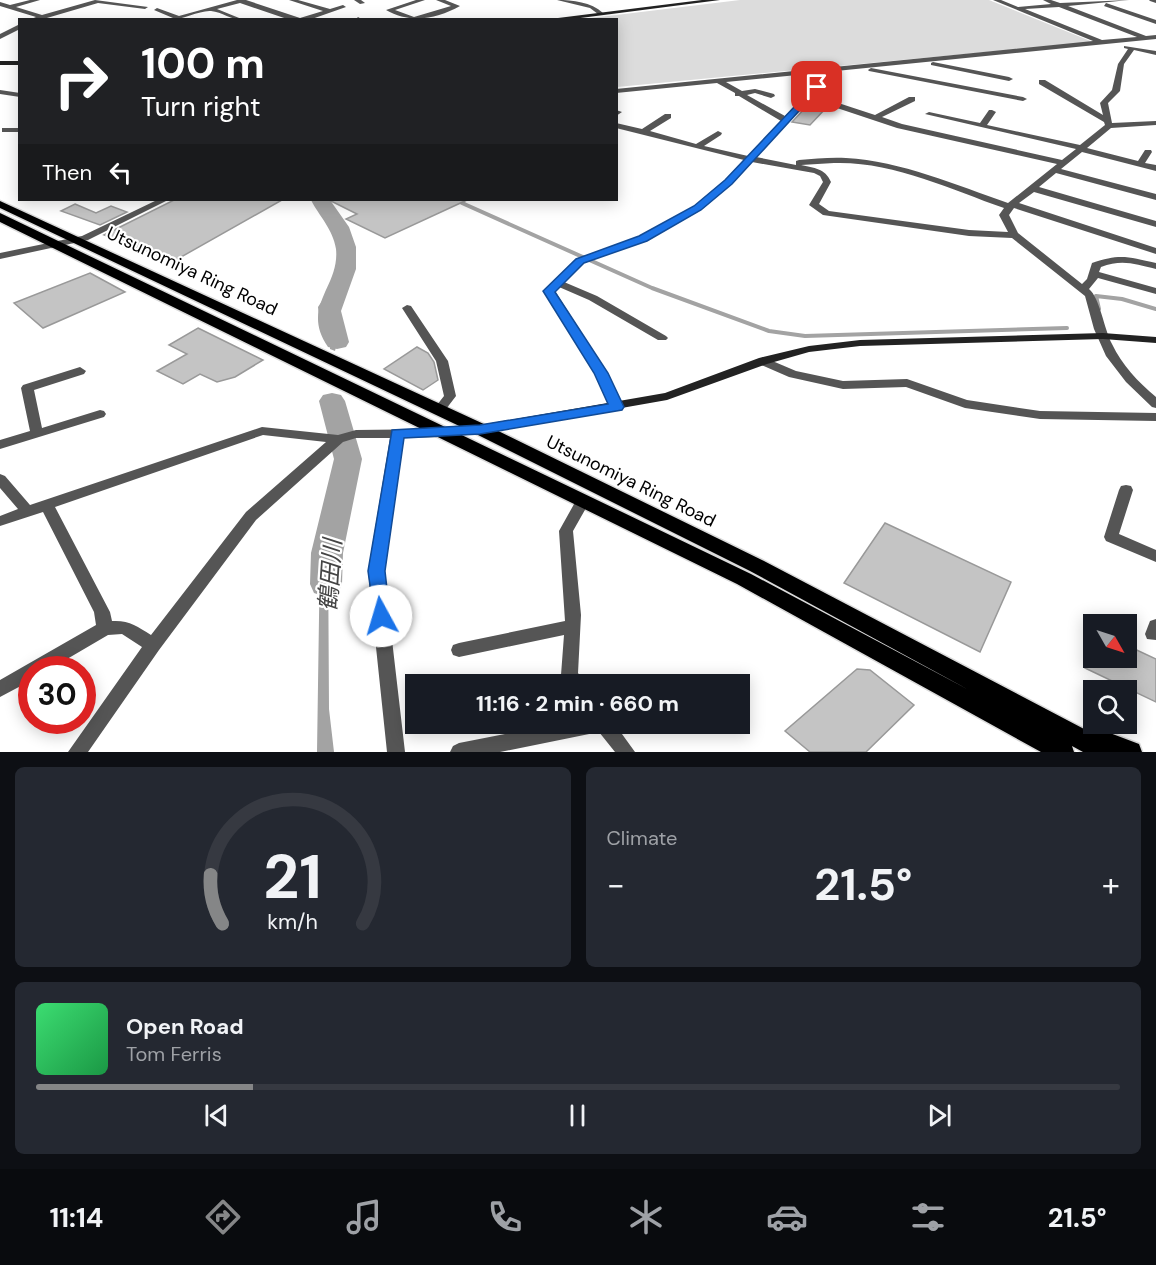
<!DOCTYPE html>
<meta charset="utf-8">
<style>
:root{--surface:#171b24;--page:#242831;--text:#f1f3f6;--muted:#9ea1a6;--line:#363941;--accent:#858687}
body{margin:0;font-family:"DM Sans","Noto Sans JP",sans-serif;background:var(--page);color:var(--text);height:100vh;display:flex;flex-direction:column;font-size:22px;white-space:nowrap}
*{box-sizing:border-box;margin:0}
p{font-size:20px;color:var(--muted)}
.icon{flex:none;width:33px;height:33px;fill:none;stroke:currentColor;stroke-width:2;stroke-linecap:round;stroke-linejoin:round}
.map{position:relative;height:752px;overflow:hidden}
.sheet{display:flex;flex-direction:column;gap:15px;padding:15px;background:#0d0f14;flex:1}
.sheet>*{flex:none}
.hud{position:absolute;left:18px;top:18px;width:600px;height:183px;border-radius:0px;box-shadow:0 3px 15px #0003;background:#202124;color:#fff;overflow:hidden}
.needle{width:39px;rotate:129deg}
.buttons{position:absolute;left:1083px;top:614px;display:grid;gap:12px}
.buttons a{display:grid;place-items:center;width:54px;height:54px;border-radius:0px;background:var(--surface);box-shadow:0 3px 15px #0003;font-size:30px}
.speed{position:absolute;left:18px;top:656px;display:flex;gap:12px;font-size:30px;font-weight:700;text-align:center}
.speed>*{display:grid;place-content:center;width:78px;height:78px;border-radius:50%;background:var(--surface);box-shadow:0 3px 15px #0003;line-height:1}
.speed .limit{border:9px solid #d22;background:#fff;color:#111}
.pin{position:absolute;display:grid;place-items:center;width:51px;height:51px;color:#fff;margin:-26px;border-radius:12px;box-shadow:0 3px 9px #0006}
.me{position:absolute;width:66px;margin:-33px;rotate:354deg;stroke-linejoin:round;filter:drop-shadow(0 0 4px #0008)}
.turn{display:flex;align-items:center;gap:21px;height:126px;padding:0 24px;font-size:27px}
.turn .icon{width:78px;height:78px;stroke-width:2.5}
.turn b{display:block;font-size:42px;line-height:51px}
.then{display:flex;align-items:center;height:57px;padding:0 24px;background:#0003;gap:12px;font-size:22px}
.big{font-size:45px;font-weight:700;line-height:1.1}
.sheet .card{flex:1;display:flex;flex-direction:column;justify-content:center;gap:9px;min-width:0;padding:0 21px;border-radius:9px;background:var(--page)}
.sheet .dial{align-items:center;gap:0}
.dial svg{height:156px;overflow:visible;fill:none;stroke:var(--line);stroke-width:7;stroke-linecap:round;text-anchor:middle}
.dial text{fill:var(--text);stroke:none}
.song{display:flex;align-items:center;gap:18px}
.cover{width:72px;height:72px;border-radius:9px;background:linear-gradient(135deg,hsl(140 70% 55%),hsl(140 70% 35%))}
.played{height:6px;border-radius:3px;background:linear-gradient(90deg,var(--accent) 20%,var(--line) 20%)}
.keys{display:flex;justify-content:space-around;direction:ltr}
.heat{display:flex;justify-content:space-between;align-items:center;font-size:33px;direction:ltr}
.sheet .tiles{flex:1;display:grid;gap:15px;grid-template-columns:1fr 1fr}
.card:last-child{grid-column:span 2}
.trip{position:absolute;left:405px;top:674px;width:345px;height:60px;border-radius:0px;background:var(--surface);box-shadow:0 3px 15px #0003;font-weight:700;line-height:60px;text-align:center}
.tab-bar{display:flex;height:96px;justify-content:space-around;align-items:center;background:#090b0e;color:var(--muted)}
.tab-bar .icon{width:42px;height:42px}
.tab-bar .active{color:var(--accent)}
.tab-bar b{font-size:27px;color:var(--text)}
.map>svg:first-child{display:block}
.green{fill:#dcdcdc}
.water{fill:#a3a3a3}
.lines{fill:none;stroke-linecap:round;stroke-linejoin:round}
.stream-far1{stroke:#a3a3a3;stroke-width:3}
.stream{stroke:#a3a3a3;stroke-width:4}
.river{fill:#a3a3a3;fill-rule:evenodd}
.building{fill:#c4c4c4;stroke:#999;stroke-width:1.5}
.primary-casing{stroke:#dbdbdb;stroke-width:3}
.street{fill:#555;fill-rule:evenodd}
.secondary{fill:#222;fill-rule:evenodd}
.primary{fill:#000;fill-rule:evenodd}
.route{fill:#1a73e8;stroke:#114b97;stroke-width:1.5}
.labels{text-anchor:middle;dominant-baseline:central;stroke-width:4.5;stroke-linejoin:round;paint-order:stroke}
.street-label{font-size:18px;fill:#000;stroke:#fff}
.near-water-label{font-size:24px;font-style:italic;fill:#444;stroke:#fff}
</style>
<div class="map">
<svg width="1156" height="752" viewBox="0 0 1156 752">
<rect width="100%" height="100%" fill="#fff"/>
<polygon class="green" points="740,0 989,0 1093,42 617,87 616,20 575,20"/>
<g class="water">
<path d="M 313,200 L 320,200 C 332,216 358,241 354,262 L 326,308 L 338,339 L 335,351 L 330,349 L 330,334 L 319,317 L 318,307 L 341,272 L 346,256 L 343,241 Z"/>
<polygon points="331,400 353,455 328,540 329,709 334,752 317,752 320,550 324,521 343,457 322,402"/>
</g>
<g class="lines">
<polyline class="stream-far1" points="456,200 465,204"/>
<g class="stream">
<polyline points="462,203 652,288 769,331 805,336 1067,328"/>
<polyline points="1099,309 1096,296 1122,299 1156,309"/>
</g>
<g class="river">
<path d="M 311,200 L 330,200 L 349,227 L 356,247 L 356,269 L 341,311 L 349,342 L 346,347 L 337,349 L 328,347 C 300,306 340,287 336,249 C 333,229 319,216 311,200 Z"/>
<polygon points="332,393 341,395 345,401 362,459 343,553 342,584 338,593 326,597 314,593 310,584 311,553 334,459 319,401 323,395"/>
</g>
</g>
<g class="building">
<polygon points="808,105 826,108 810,125 792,122"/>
<polygon points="174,200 282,200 174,261 104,235"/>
<polygon points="329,200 467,200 385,238 346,219 357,214"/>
<polygon points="75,204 96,213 111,206 127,212 100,225 61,211"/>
<polygon points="90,273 125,292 43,328 14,303"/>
<polygon points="198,328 263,360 235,377 217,382 200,374 183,384 157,371 187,354 169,345"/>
<polygon points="417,347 428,353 434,362 438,380 423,390 384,369"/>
<polygon points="885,523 1011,582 980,652 844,583"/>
<polygon points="1126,645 1156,659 1156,702 1085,668 1088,657 1126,657"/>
<polygon points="857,669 870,670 914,705 866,752 810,752 785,731"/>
</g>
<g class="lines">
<g class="primary-casing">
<polygon id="primary" points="0,201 486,425 764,561 1086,730 1094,727 1139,744 1142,752 1083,752 1072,746 1074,752 1041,752 737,584 0,222 0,213 751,574 969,690 750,571 474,433 0,208"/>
</g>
<g class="street">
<polygon points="30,0 40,0 16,7 42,15 95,0 148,7 145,9 98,3 40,20 29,20 36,17 0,6 0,2 10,5"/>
<path d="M 237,0 L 246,0 L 300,18 L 323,11 L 289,0 L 298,0 L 330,9 L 343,5 L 346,7 L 309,20 L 290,20 L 240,3 L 217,9 L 244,20 C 231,20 222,12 211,11 C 200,10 183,20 168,20 L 173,18 L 154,10 L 157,8 L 179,16 Z"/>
<polygon points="354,0 361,0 365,3 360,4"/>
<path d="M 416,0 L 425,0 L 395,10 L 414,17 L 451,6 L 436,0 L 445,0 L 460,6 C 437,19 410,24 386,10 Z"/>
<path d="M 557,0 C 573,0 591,2 603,13 L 598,14 L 590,8 Z"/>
<path d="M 993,0 L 1001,0 L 1018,7 L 1051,4 L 1043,0 L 1051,0 L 1060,3 L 1129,0 L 1068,6 L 1146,36 L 1156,35 L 1156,39 L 836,71 L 814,95 L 875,115 L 909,97 L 915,97 L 915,101 L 882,117 L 902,124 L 1062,160 L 1076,149 L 925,114 L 929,112 L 980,123 L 989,110 L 992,110 L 996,112 L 987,125 L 1080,145 L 1105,125 L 1104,122 L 1039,84 L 1039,80 L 1045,80 L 1103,115 L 1100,103 L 1112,90 L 1118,64 L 1128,49 L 1124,48 L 1124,46 L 1156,51 L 1156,55 L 1134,50 L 1124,64 L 1120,91 L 1108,103 L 1112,123 L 1156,121 L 1156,125 L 1111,128 L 1087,148 L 1138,161 L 1145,150 L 1151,150 L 1152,152 L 1145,163 L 1156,165 L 1156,171 L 1082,152 L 1061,169 L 1156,194 L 1156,200 L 1056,173 L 1039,187 L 1156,221 L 1156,227 L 1034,192 L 1019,203 L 1156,248 L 1156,254 L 1014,208 L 1009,215 L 1018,233 L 1082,284 L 1087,279 L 1092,263 C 1120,253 1129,257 1156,263 L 1156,269 C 1135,264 1122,259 1101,267 L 1099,272 L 1156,288 L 1156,294 L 1098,278 L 1089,289 C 1100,298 1104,329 1112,344 C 1122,365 1138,382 1156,397 L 1156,408 L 1152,407 L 1126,382 L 1106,356 L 1094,329 L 1085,296 L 1012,238 L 969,236 L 823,215 L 809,205 L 823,182 L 820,176 L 814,173 L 752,162 L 731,184 L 701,210 L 646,240 L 584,263 L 564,282 L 597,296 L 666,336 L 668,338 L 666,340 L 658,340 L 589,300 L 559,287 L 555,291 L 607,373 L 623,407 L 621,410 L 613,410 L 595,373 L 544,291 L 576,259 L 640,236 L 695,206 L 725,180 L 744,160 L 616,128 L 616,123 L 642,129 L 665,114 L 671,114 L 671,118 L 650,131 L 696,144 L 718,131 L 722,133 L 721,135 L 704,146 L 748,156 L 781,121 L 739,96 L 735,96 L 735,93 L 717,83 L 616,93 L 616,89 L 1093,41 ZM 1059,7 L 1137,37 L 1102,40 L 1025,9 ZM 827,72 L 785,116 L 747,95 L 755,93 L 771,98 L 775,96 L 774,94 L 755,89 L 742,91 L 726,82 ZM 810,99 L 897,128 L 1057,164 L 1008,203 C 956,185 901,161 846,158 C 830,157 814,159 799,160 L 796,161 L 796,165 L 756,157 ZM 834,163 C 892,161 950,189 1004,208 L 999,215 L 1008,232 L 969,230 L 829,211 L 819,204 L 831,182 C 825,168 814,168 801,165 Z"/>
<polygon points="1149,0 1156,0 1156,3 1150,1"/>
<polygon points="1106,3 1156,20 1156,24 1104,6"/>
<polygon points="358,17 363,20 355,20"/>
<polygon points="20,24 20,29 0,39 0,34"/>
<polygon points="933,62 1009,77 1013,79 1009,81 931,65 931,63"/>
<polygon points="871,68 1023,97 1027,99 1023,101 869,71 868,70"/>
<polygon points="0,90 20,93 20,97 0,94"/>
<polygon points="616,110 622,112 616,116"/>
<rect x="2" y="128" width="18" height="4"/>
<polygon points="157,200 168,200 88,240 0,259 0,253 82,236"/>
<polygon points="407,305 411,306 448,361 456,396 443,413 439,414 433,410 444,396 436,361 402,308"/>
<polygon points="763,357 796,371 843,381 907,379 967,400 1040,411 1156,413 1156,421 1040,419 965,408 906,387 843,389 789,377 759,364 757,361"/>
<polygon points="80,367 86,371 84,374 34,390 42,428 100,410 104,411 106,414 104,417 0,449 0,440 30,431 21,388 23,385"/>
<path d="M 262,427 L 338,435 L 356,430 L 442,429 L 448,433 L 442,437 L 403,438 L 384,571 L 405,752 L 387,752 L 368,571 L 390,438 L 356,438 L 343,442 L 256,520 L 159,650 L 88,752 L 68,752 L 142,647 L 122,634 L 108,635 L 50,669 L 32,669 L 32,680 L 0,697 L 0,680 L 96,625 L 94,612 L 43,512 L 0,526 L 0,516 L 18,509 L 0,488 L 0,474 L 5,476 L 30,505 ZM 263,435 L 326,442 L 246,512 L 151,635 C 137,626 129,620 112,621 L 110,612 L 55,507 Z"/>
<polygon points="1126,485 1131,486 1133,490 1119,534 1156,550 1156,562 1106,541 1104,537 1119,490 1121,486"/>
<polygon points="583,496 588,497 590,501 573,531 581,615 578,673 585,684 566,684 561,675 564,635 459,657 453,655 451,650 453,645 459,643 565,621 559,531 578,497"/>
<polygon points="1156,619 1156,640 1147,639 1145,634 1150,621"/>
<polygon points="561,723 614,723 635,752 615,752 599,732 500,752 450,752 453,746 459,743"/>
</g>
<g class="secondary">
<polygon points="702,0 720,0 565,20 542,20"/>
<rect x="0" y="61" width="20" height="4"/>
<polygon points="1103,333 1156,337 1156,343 1103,339 860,346 809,352 767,364 667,400 480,433 442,437 436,433 442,429 480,425 665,393 759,358 809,346 860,340"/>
</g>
<use href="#primary" class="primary"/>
</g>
<polygon class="route" points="814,86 821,87 732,184 701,210 647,241 584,263 555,292 608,373 624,407 622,410 480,434 404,438 385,571 390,616 388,621 381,624 375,621 368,571 392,430 480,425 608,404 594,373 543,291 576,259 639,236 694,206 725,180"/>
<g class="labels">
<g class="street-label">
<text transform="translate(192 271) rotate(25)">Utsunomiya Ring Road</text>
<text transform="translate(631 481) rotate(26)">Utsunomiya Ring Road</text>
</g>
<g class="near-water-label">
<text transform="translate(330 575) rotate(-86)">鶴田川</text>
</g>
</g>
</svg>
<div class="buttons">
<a><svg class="needle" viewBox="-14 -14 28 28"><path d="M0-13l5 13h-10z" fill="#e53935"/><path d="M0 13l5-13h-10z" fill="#9ea1a6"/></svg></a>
<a><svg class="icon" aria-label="search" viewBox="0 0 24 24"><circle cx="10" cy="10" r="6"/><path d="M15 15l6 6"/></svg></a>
</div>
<div class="speed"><div class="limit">30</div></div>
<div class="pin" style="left:817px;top:87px;background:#d93025"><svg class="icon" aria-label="arrive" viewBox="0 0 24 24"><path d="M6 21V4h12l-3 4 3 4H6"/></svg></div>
<svg class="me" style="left:381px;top:616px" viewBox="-20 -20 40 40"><circle r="19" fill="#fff"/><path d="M0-13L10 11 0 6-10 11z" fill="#1a73e8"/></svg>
<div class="trip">11:16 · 2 min · 660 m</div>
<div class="hud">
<div class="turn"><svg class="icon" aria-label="right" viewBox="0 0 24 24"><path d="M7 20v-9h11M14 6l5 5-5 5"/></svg><div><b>100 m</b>Turn right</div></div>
<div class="then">Then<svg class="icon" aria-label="left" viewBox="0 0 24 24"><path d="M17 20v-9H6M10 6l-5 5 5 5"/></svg></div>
</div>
</div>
<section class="sheet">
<div class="tiles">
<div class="card dial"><svg viewBox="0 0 100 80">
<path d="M14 69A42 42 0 1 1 86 69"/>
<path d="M14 69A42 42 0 0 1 8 44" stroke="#858687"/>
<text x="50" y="56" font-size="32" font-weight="700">21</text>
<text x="50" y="72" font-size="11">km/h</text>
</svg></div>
<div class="card"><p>Climate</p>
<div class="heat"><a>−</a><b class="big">21.5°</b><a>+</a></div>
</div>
<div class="card">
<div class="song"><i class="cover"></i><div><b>Open Road</b><p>Tom Ferris</p></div></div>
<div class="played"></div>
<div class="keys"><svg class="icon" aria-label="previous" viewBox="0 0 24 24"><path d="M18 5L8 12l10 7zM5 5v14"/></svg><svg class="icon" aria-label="pause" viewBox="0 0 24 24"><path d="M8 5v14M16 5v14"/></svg><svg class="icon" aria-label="next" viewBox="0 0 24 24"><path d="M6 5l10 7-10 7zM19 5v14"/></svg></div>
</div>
</div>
</section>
<nav class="tab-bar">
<b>11:14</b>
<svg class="icon active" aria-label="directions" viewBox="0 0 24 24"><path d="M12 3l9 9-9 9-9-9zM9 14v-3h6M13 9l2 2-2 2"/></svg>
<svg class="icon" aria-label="music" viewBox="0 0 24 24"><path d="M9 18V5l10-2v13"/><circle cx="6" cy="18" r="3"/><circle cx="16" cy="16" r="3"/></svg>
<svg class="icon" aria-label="phone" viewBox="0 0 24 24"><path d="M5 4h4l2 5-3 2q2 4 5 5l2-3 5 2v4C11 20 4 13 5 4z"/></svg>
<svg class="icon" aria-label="climate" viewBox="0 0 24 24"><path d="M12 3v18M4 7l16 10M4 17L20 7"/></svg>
<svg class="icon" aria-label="car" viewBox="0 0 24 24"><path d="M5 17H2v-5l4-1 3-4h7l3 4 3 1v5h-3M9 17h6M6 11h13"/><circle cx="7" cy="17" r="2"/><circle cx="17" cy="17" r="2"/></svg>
<svg class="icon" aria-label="filters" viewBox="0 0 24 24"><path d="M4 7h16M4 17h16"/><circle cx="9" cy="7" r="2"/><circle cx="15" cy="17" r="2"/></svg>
<b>21.5°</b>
</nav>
